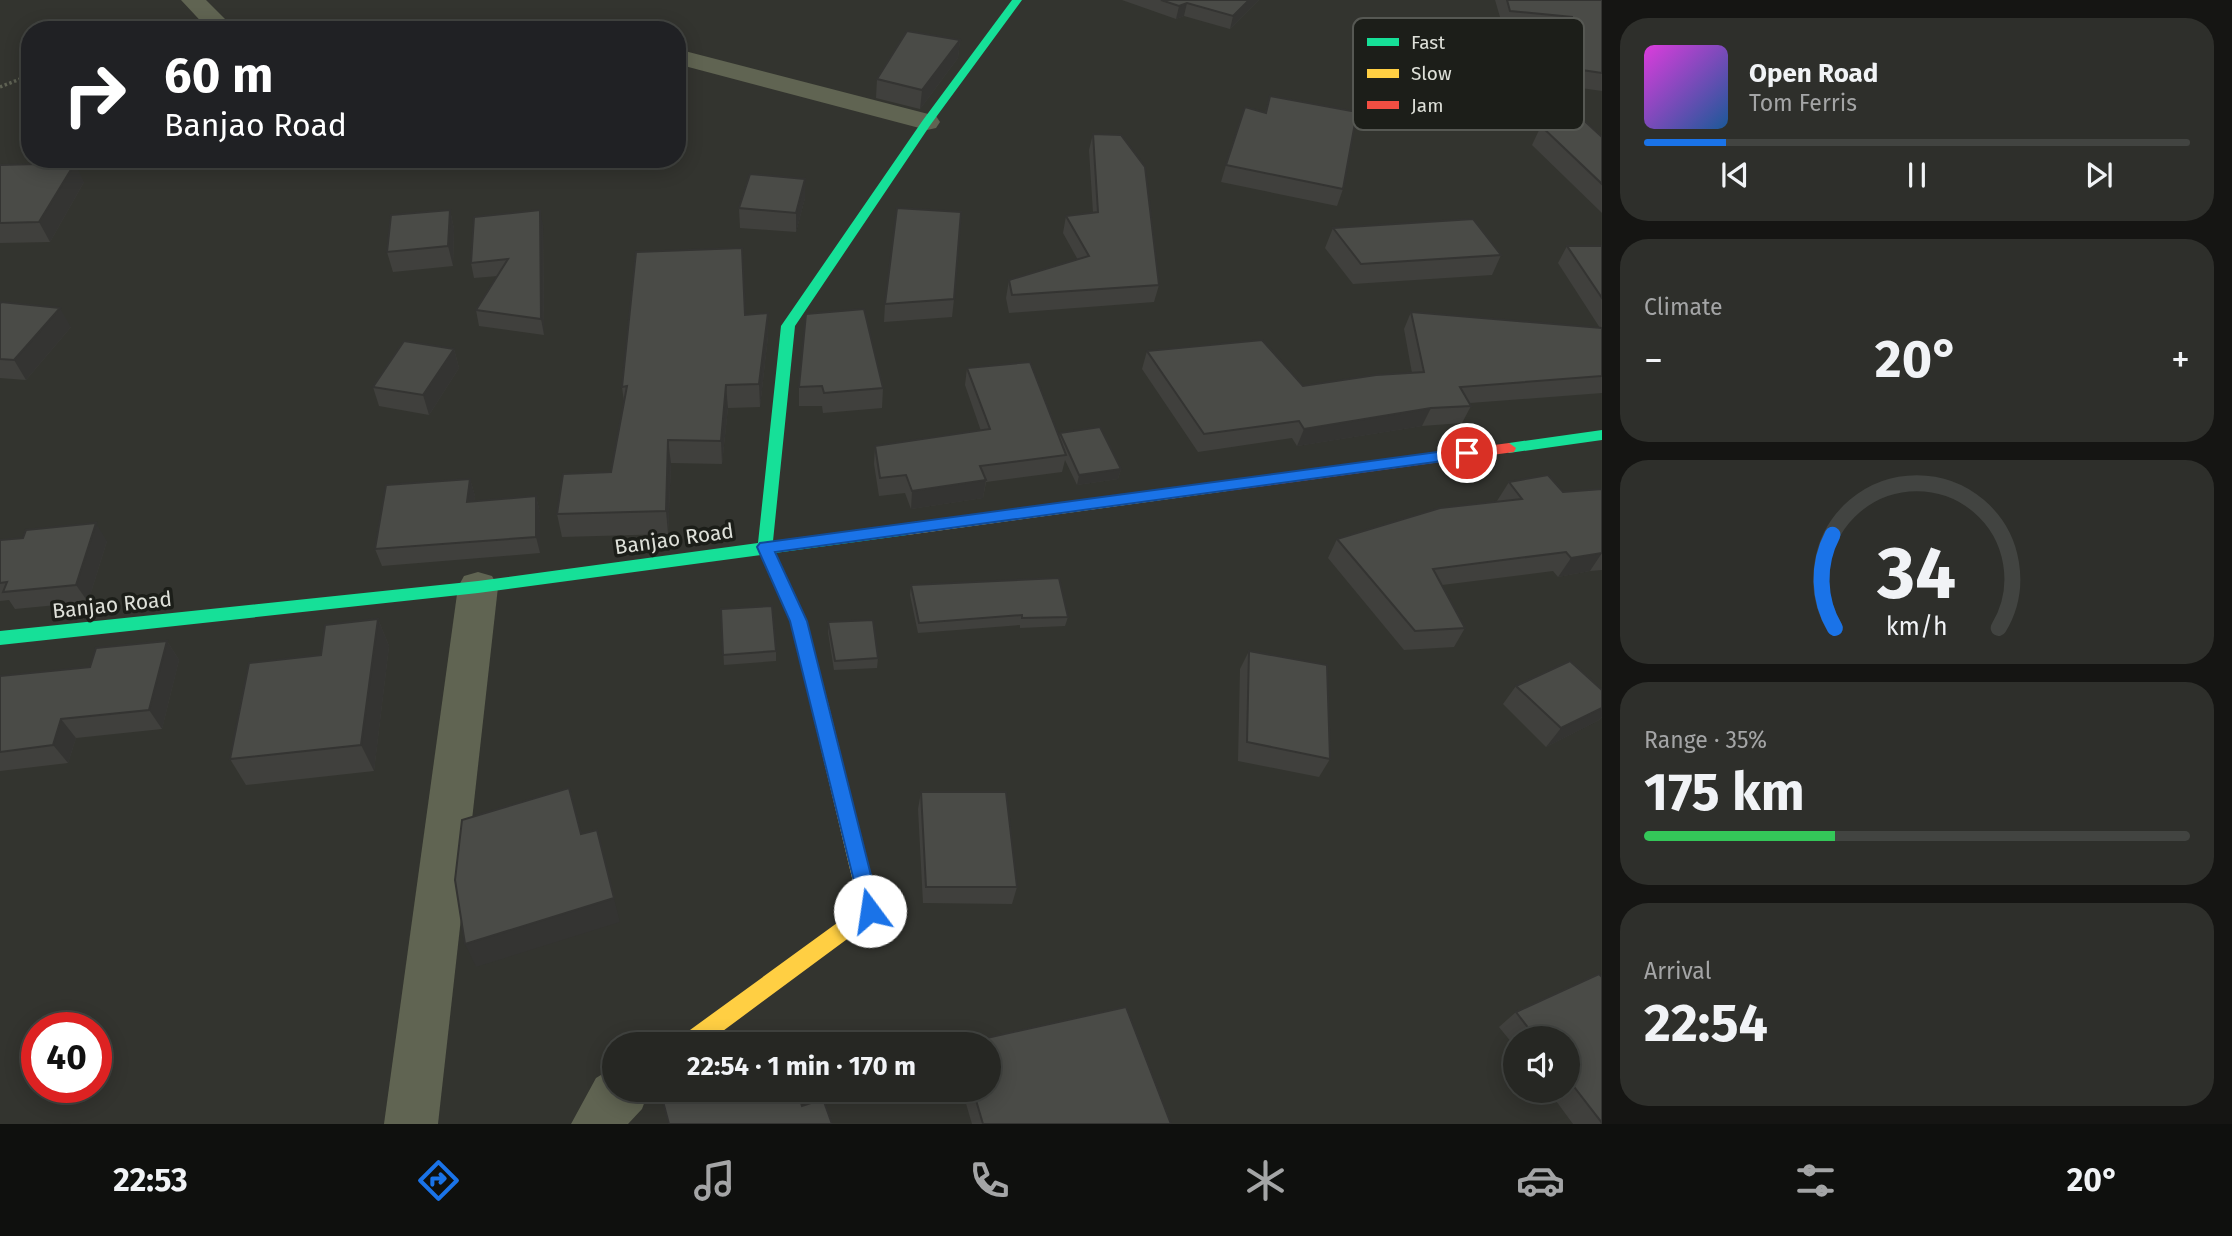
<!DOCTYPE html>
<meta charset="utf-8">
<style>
:root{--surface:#262723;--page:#2e2f2b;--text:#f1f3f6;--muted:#a4a5a6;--line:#424441;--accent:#1a73e8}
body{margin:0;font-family:"Fira Sans",sans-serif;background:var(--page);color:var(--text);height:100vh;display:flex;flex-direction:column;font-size:26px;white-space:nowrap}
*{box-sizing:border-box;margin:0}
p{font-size:23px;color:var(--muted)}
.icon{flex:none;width:38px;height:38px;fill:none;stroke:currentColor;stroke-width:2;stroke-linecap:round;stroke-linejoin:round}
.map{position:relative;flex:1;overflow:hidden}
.details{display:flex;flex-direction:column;gap:18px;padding:18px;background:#151513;width:630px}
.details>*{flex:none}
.banner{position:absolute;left:21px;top:21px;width:665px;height:147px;border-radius:28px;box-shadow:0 4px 18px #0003,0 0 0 2px var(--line);background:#202124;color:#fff;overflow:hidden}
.fabs{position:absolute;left:1503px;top:1026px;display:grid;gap:14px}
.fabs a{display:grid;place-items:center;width:77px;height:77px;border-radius:50%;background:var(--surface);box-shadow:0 4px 18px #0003,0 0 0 2px var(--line);font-size:35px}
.speed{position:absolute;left:21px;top:1012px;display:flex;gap:14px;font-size:35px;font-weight:700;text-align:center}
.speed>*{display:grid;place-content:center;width:91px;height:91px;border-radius:50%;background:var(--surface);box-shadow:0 4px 18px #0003,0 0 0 2px var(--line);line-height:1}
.speed .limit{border:10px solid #d22;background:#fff;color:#111}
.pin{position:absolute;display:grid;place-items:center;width:60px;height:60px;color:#fff;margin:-30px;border:4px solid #fff;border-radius:50%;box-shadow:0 2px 7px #0007}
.me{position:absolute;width:77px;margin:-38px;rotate:346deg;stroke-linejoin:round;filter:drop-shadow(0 0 5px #0008)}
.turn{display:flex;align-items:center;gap:24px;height:147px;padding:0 28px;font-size:32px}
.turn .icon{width:91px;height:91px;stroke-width:2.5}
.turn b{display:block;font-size:49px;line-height:60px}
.big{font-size:52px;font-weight:700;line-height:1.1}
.details .card{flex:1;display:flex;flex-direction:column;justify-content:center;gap:10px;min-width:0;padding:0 24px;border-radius:28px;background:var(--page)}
.details .dial{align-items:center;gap:0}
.dial svg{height:182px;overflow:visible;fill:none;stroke:var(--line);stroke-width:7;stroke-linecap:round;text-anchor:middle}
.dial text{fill:var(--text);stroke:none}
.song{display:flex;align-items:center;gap:21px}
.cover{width:84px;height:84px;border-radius:10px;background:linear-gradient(135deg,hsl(300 70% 55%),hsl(210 70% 35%))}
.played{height:7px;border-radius:4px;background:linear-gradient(90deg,var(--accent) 15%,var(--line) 15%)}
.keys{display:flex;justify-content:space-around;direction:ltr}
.heat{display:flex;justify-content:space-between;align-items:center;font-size:38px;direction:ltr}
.charge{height:10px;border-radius:5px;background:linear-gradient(90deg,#34c759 35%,var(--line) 0)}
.trip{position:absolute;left:602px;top:1032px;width:399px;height:70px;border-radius:35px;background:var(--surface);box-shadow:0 4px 18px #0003,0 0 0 2px var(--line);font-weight:700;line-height:70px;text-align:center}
.dock{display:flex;height:112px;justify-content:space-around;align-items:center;background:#0f100e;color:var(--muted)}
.dock .icon{width:49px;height:49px}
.dock .on{color:var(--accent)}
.dock b{font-size:32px;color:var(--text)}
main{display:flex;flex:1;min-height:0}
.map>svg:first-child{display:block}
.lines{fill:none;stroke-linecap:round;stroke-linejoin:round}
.path{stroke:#5f6254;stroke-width:3.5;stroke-dasharray:2.5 2.5;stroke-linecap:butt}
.street{fill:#606452;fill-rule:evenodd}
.fast{fill:#16e098;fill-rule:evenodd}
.slow{fill:#ffcf43;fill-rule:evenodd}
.jam{fill:#f24e42;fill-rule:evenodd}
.wall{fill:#40403d}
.shaded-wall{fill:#343432}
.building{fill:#4a4b47;stroke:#343432;stroke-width:2}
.route{fill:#1a73e8;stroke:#114b97;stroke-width:2}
.labels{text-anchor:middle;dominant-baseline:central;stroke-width:7;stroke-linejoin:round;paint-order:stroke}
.street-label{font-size:21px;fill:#dee0d9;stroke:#1c1e19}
.key{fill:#1c1e19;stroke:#565853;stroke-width:2}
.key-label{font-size:19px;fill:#dee0d9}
</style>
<main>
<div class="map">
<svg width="1602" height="1124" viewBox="0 0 1602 1124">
<rect width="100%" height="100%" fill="#33342f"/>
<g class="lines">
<polyline class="path" points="0,87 30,75"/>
<g class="street">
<polygon points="181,0 206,0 226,20 580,23 589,25 592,30 209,30"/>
<polygon points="677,49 936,116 940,122 936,128 927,130 677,64"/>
<polygon points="478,572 492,576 498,587 438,1124 384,1124 458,587 464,576"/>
<polygon points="614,1067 614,1090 649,1090 642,1109 628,1124 571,1124 596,1078"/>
</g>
<g class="fast">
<polygon points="1012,0 1022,0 931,124 795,326 773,541 907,523 915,529 907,535 775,553 807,621 827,699 824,704 818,706 812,704 809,699 791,621 761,555 478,593 0,645 0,631 478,581 758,543 781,326 923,120"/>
<polygon points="1602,430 1602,440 1509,453 1502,448 1509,443"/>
</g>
<g class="slow">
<polygon points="1227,481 1234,486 1227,491 907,535 899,529 907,523"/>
<polygon points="818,692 824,694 827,699 880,911 877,917 704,1045 676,1045 679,1038 859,907 809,699 812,694"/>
</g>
<polygon class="jam" points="1509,443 1516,448 1514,452 1227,491 1220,486 1227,481"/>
</g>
<g class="wall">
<polygon points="1122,0 1259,0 1230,29 1184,16 1176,19"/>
<polygon points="1495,0 1602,0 1602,91 1574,87 1565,33 1503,27"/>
<polygon points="960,40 958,58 920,109 876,98 877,79"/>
<polygon points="1270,96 1343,189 1337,206 1221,182 1226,165 1265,113"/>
<polygon points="1541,126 1602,137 1602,213 1532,145"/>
<polygon points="1093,134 1159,285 1154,302 1009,313 1006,298 1009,280 1078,260 1063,233 1066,216 1093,213 1089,150"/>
<polygon points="0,165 84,182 50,242 0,243"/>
<polygon points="805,179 805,198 796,232 740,228 739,208"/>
<polygon points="450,210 454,229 453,266 393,272 387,252"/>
<polygon points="543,225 544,335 479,326 476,310 498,276 474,278 471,263"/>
<polygon points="1333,228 1501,255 1492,275 1353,284 1325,248"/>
<polygon points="1567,246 1602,246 1602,393 1470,403 1471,406 1462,423 1422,426 1297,446 1292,438 1198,452 1142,369 1147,351 1303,386 1412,373 1404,329 1411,312 1600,328 1558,263"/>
<polygon points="954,299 952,317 884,322 885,304"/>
<polygon points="0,304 71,327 26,380 0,378"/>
<polygon points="806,314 883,388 882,408 823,413 822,406 799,406 799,387"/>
<polygon points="745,315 768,336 760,407 728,408 722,464 671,463 668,534 562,537 557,514 611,472 624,402 622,387"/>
<polygon points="454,349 459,368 429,415 379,406 373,387"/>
<polygon points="967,368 1059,436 1060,433 1121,469 1118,479 1077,485 1065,460 1062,472 986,482 983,498 911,509 905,493 879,496 874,464 875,446 981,431 965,385"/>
<polygon points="470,479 475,496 474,502 536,496 540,513 540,553 382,566 375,549"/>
<polygon points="1509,482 1563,492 1602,489 1602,570 1590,571 1558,577 1553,571 1442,585 1465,628 1454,647 1404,650 1328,558 1337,539 1497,501"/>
<polygon points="0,540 107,541 88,602 15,609 9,600 0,601"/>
<polygon points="911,585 1068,617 1065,626 1020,628 1020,625 918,633 910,595"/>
<polygon points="721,609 776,651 776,661 724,665"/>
<polygon points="378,619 389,646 374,771 246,785 230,759 321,655"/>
<polygon points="828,622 878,658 877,668 834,670 828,632"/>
<polygon points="167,641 179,660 162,729 76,738 68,763 0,771 0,676 90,667"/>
<polygon points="1249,651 1330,759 1319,777 1238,761 1240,669"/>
<polygon points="1516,686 1602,690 1602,717 1599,720 1546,747 1503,704"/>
<polygon points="921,792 1017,887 1012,904 923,903 918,809"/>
<polygon points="1599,974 1602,977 1602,1124 1573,1124 1548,1090 1568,1090 1568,1038 1516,1038 1516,1048 1499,1027 1516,1012"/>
<polygon points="962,1090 989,1090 1171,1124 972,1124"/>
</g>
<g class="shaded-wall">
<polygon points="1249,0 1259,0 1230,29 1233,16"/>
<polygon points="1187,3 1184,16 1176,19 1179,6"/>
<polygon points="960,40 958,58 920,109 922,90"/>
<polygon points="75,163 84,182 50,242 39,222"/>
<polygon points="805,179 805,198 796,232 796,213"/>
<polygon points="450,210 454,229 453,266 448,246"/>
<polygon points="540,210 543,225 544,335 541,319"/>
<polygon points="60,308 71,327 26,380 14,360"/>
<polygon points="768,313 768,336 760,407 759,384"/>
<polygon points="454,349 459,368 429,415 423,395"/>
<polygon points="726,385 728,408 722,464 721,441"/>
<polygon points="1431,408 1422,426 1297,446 1304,429"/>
<polygon points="668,440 671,463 668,534 666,511"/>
<polygon points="1121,469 1118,479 1077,485 1079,475"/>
<polygon points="470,479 475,496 472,519 467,502"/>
<polygon points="986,480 983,498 911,509 912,491"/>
<polygon points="536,496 540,513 540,553 536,537"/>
<polygon points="96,523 107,541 88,602 76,585"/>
<polygon points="1602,553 1590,571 1558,577 1571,558"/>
<polygon points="378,619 389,646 374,771 361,745"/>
<polygon points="167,641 179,660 162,729 149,710"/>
<polygon points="1602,708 1602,717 1599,720 1546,747 1561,728"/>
<polygon points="61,719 76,738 68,763 53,745"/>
<polygon points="614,898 620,922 476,967 465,944"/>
</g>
<g class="building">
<polygon points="1161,0 1249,0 1233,16 1187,3 1179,6"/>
<polygon points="1507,0 1602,0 1602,73 1582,70 1572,17 1510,11"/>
<polygon points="907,31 960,40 922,90 877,79"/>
<polygon points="1270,96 1357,112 1343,189 1226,165 1245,107 1266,113"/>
<polygon points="1564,102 1602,137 1602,184 1541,126"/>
<polygon points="1093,134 1121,135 1145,167 1159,285 1012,295 1009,280 1089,256 1066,216 1098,212"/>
<polygon points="75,163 39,222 0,223 0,165"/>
<polygon points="750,174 805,179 796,213 739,208"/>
<polygon points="897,208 961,212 954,299 885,304"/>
<polygon points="450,210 448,246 387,252 391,215"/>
<polygon points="540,210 541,319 476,310 508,259 471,263 474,217"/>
<polygon points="1473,219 1501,255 1361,264 1333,228"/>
<polygon points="1567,246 1602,246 1602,298"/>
<polygon points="742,248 745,315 768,313 759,384 726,385 721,441 668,440 666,511 557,514 563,474 611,472 627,386 622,387 636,252"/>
<polygon points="1,302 60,308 14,360 0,359 0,304"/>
<polygon points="864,309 883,388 824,393 822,386 799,387 806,314"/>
<polygon points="1411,312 1602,328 1602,376 1460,387 1471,406 1431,408 1304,429 1299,421 1204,434 1147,351 1262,340 1303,386 1376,375 1424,372"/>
<polygon points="404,341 454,349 423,395 373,387"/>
<polygon points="1030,362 1066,455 980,466 986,480 912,491 906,475 880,478 875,446 990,429 967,368"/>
<polygon points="1100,427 1121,469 1079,475 1060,433"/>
<polygon points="1548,475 1563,492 1602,489 1602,553 1571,558 1566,552 1433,569 1465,628 1415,631 1337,539 1440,508 1522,499 1509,482"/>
<polygon points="470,479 467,502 536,496 536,537 375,549 386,485"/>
<polygon points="96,523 76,585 3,592 7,582 0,583 0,540 23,538 26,530"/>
<polygon points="1059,578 1068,617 1022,618 1022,615 919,623 911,585"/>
<polygon points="772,606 776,651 723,655 721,609"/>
<polygon points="378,619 361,745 230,759 249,663 321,655 325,625"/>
<polygon points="873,620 878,658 835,661 828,622"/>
<polygon points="167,641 149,710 61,719 53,745 0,752 0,676 90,667 96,648"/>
<polygon points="1249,651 1327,665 1330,759 1247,742"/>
<polygon points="1570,661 1602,690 1602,708 1561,728 1516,686"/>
<polygon points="569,788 581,834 597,830 614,898 465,944 455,880 462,820"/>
<polygon points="921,792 1006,792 1017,887 926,887"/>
<polygon points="1599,974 1602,977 1602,1123 1568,1079 1568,1038 1536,1038 1516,1012"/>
<polygon points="1126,1007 1171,1124 983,1124 973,1090 989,1090 989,1045 960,1044"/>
<polygon points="779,1036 782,1045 754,1045"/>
<polygon points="660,1090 797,1090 802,1106 823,1099 832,1124 669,1124"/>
</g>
<polygon class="route" points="1467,448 1474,453 1472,457 775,552 807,621 880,911 877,918 870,920 863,918 790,621 757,547 760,543"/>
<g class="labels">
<g class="street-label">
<text transform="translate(674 539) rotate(-8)">Banjao Road</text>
<text transform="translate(112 605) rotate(-6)">Banjao Road</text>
</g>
</g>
<rect x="1353" y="18" width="231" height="112" rx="10" class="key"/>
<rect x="1367" y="38" width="32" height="8" fill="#16e098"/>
<rect x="1367" y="69" width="32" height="9" fill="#ffcf43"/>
<rect x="1367" y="101" width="32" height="8" fill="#f24e42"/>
<g class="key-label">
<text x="1411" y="49">Fast</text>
<text x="1411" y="80">Slow</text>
<text x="1411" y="112">Jam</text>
</g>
</svg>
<div class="fabs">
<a><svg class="icon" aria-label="sound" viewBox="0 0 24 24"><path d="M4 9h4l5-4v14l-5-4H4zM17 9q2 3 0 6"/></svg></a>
</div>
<div class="speed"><div class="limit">40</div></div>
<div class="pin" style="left:1467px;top:453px;background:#d93025"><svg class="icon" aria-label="arrive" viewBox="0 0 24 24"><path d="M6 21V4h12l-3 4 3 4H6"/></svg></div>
<svg class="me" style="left:870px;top:911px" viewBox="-20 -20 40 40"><circle r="19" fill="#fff"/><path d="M0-13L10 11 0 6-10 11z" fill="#1a73e8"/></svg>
<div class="trip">22:54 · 1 min · 170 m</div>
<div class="banner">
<div class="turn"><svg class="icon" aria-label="right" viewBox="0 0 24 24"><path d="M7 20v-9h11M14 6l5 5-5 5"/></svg><div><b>60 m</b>Banjao Road</div></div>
</div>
</div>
<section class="details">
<div class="card">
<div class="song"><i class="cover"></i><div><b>Open Road</b><p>Tom Ferris</p></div></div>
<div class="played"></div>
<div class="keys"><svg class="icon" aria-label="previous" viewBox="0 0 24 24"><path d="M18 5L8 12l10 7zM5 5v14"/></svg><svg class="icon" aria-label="pause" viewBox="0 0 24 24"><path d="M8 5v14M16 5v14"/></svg><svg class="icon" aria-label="next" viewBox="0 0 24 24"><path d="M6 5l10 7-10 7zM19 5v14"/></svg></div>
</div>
<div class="card"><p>Climate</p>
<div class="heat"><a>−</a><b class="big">20°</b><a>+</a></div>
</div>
<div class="card dial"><svg viewBox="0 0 100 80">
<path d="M14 69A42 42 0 1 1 86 69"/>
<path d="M14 69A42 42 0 0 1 13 28" stroke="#1a73e8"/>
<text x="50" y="56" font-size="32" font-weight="700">34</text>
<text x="50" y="72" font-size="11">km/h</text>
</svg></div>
<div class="card"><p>Range · 35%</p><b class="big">175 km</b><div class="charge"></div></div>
<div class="card"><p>Arrival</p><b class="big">22:54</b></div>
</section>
</main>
<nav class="dock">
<b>22:53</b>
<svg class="icon on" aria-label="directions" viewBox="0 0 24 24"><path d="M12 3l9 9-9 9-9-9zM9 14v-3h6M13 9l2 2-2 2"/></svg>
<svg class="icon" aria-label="music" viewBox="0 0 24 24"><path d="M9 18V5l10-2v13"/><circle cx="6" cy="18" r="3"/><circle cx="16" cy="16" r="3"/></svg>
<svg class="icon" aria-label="phone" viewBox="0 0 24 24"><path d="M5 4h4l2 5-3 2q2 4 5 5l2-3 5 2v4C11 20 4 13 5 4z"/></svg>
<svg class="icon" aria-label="climate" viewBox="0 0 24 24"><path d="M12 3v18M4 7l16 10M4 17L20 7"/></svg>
<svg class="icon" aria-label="car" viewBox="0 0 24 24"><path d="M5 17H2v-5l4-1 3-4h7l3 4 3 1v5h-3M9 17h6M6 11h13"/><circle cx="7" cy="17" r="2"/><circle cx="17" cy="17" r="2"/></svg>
<svg class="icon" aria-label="filters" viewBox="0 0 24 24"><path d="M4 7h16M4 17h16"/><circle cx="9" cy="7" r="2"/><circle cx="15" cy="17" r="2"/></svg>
<b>20°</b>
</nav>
